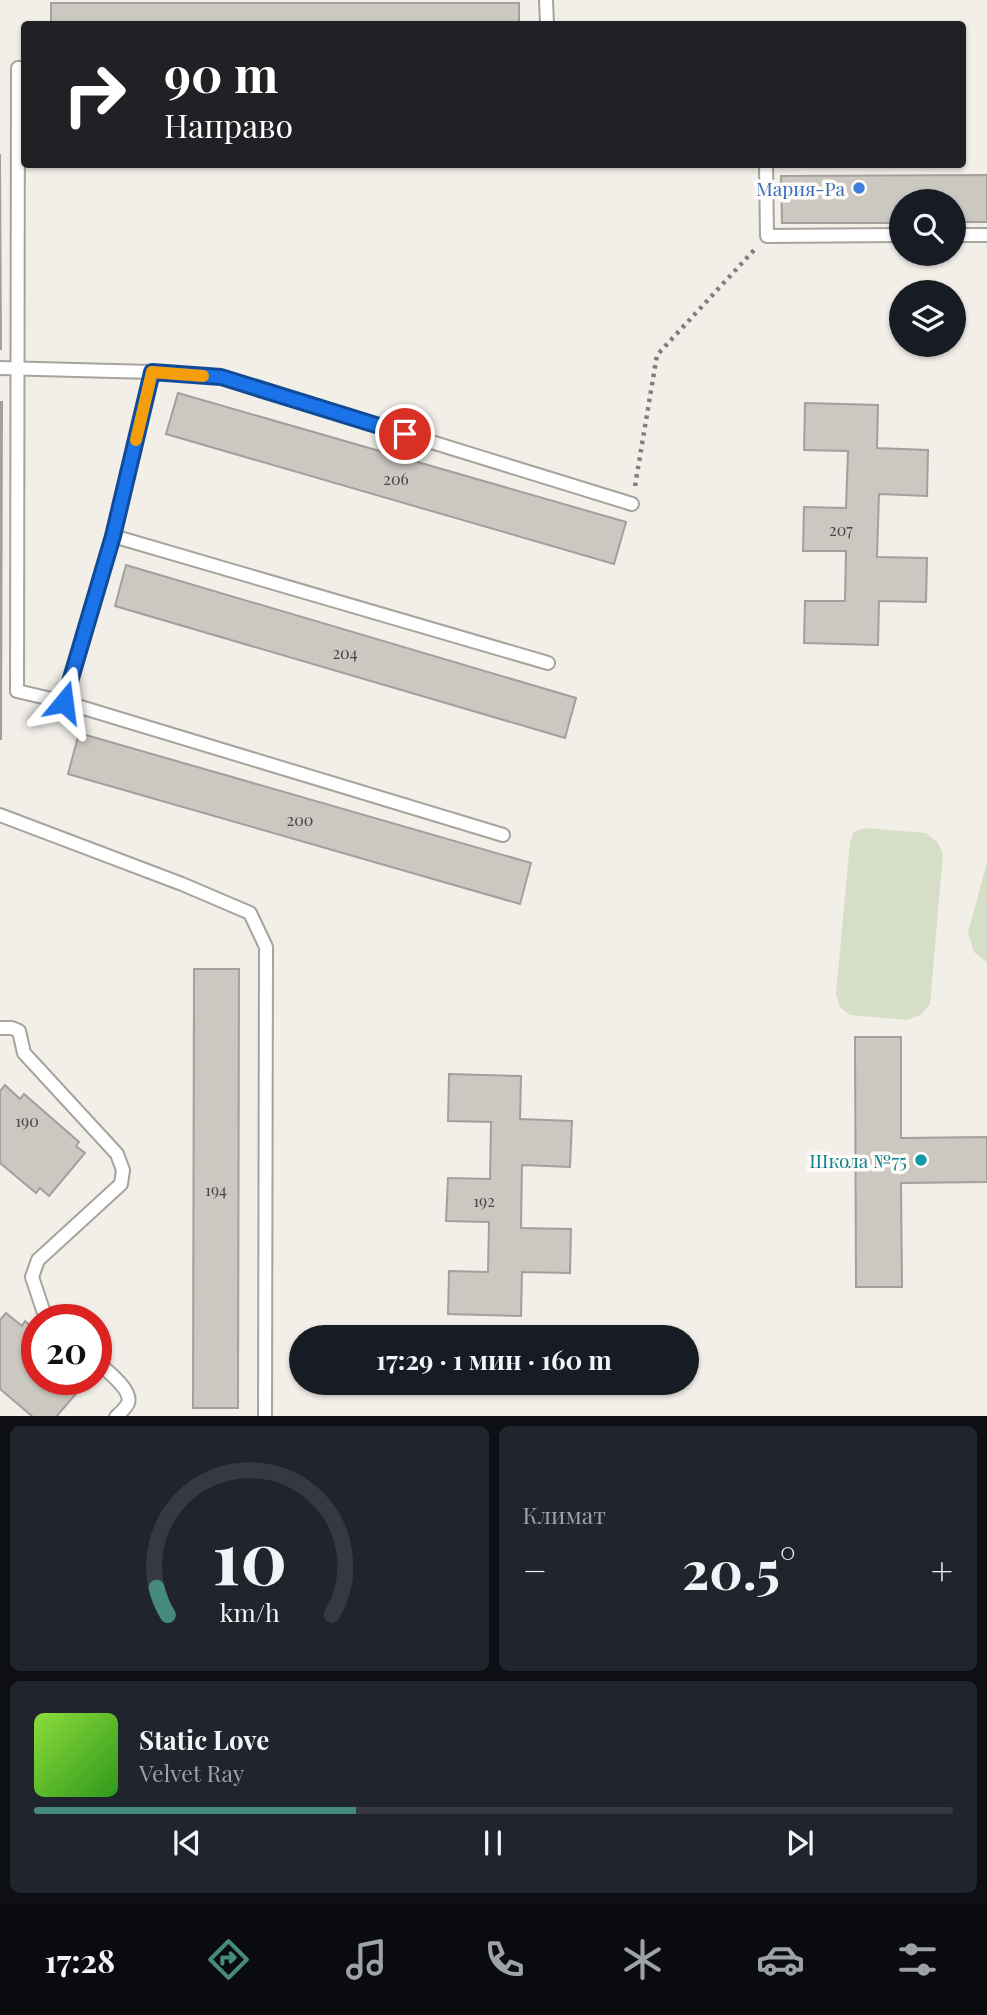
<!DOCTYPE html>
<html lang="ru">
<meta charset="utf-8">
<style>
:root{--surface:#171b24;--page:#20242c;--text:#f1f3f6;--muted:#9ea1a6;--line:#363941;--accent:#468a7e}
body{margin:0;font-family:"Playfair Display",serif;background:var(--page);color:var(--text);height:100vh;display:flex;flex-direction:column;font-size:26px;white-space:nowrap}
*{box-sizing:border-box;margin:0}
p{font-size:23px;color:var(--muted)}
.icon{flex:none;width:38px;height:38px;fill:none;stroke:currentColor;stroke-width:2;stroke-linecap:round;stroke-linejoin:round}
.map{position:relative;height:1416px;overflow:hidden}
.drawer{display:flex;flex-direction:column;gap:10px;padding:10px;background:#0d0f14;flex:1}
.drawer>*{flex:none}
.banner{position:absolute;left:21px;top:21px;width:945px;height:147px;border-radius:7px;box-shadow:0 2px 5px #0004;background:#202124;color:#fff;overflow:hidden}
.controls{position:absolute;left:889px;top:189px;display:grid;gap:14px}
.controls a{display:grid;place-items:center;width:77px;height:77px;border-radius:50%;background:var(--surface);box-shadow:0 2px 5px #0004;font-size:35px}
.speed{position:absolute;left:21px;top:1304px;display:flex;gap:14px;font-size:35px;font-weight:700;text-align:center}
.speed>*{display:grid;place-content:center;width:91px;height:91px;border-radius:50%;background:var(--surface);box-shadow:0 2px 5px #0004;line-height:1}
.speed .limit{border:10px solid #d22;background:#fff;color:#111}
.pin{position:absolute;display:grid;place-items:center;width:60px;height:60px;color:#fff;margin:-30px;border:4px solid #fff;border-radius:50%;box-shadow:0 2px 7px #0007}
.me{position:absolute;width:77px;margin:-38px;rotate:16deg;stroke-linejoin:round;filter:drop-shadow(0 0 5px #0008)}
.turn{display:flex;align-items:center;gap:24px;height:147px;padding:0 28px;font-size:32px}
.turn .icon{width:91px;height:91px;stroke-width:2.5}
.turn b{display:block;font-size:49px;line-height:60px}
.big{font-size:52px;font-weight:700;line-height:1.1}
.drawer .widget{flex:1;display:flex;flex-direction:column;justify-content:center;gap:10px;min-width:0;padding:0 24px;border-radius:10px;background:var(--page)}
.drawer .dial{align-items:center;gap:0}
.dial svg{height:182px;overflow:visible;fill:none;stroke:var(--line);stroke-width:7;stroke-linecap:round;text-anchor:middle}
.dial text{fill:var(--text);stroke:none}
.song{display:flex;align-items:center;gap:21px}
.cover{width:84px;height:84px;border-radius:10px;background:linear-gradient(135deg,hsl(90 70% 55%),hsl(110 70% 35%))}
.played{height:7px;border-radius:4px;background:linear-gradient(90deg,var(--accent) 35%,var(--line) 35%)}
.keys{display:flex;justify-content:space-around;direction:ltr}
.heat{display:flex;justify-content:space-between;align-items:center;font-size:38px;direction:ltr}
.drawer .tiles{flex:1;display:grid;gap:10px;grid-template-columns:1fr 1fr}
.widget:last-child{grid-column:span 2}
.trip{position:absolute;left:289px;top:1325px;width:410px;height:70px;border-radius:35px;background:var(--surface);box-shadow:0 2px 5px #0004;font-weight:700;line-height:70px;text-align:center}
.dock{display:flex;height:112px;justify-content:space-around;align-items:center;background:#090b0e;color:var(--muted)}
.dock .icon{width:49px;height:49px}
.dock .on{color:var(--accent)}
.dock b{font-size:32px;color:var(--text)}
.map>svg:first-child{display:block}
.green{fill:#d7dec7}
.building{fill:#cbc7c1;stroke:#a39f9a;stroke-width:2}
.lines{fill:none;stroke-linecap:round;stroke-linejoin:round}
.lane-casing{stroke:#a7a39d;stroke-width:16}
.path{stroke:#83807c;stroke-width:4.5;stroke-dasharray:3.5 5;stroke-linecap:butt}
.lane{stroke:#fff;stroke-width:12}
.route-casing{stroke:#114b97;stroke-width:18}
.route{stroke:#1a73e8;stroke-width:12}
.slow{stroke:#f59e0b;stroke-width:12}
.shop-dot{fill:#3f7fe0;stroke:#fffbf7;stroke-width:2.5}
.culture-dot{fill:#0f9aa8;stroke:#fffbf7;stroke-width:2.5}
.labels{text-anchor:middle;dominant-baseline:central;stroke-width:7;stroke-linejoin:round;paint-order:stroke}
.number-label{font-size:16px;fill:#474442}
.shop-label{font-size:19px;fill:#366cbe;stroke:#fffbf7;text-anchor:end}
.culture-label{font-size:19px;fill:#0d838f;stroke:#fffbf7;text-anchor:end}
</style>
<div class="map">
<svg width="987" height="1417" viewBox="0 0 987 1417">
<rect width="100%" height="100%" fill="#f2eee8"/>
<g class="green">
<polygon points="864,828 926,833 937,842 943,853 930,1004 922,1014 908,1020 850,1015 840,1007 836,994 850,842 854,832"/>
<polygon points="987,862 987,962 974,952 968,933"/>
</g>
<g class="building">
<rect x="51" y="3" width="468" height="21"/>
<polygon points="0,154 1,349 0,349"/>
<polygon points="987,175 987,222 954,222 954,201 901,201 901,223 782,223 781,176"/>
<polygon points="178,393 626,522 614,564 166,434"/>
<polygon points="0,402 2,402 1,739 0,739"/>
<polygon points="805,403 878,405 877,448 928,450 927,496 879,494 877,557 927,558 926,602 879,601 878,645 804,643 805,601 845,601 846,551 803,551 804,507 846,508 848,451 804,450"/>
<polygon points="126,565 576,698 565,738 115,606"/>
<polygon points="79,733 531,863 520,904 68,774"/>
<polygon points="194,969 239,969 238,1408 193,1408"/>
<polygon points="855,1037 901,1037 901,1138 987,1137 987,1182 901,1183 902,1287 856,1287"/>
<polygon points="449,1074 521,1076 520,1119 572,1121 570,1167 522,1165 521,1228 571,1229 570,1273 522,1272 521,1316 448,1314 449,1271 488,1272 489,1222 446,1221 448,1178 490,1179 491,1122 448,1121"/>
<polygon points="5,1085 20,1099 24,1094 79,1142 76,1146 85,1153 49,1196 40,1188 36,1193 0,1163 0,1091"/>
<polygon points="6,1313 22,1326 25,1321 37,1331 37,1379 87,1381 56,1417 33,1417 0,1389 0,1320"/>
</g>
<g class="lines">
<g class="lane-casing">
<g id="lane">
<polyline points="546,0 547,24"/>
<polyline points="24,68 18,68 17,691 64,702 503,835"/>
<polyline points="766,164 767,236 901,235"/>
<polyline points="954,235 987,235"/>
<polyline points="0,368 152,372 221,377 632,504"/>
<polyline points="113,536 548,663"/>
<polyline points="64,702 113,536 152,372"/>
<polyline points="0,815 182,884 250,913 266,947 265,1417"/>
<polyline points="0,1028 12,1028 19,1031 24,1053 117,1154 123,1170 121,1184 38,1260 32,1277 43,1310 53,1320"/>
<path d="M 96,1361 C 105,1369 133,1390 128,1403 C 126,1408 120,1413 116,1417"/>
</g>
</g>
<polyline class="path" points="635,486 657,355 756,248"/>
<use href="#lane" class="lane"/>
</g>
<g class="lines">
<g class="route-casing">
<polyline id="route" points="64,702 113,536 152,372 221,377 405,434"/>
</g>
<use href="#route" class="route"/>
<polyline class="slow" points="136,440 152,372 203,376"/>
</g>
<circle class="shop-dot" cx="859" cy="188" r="7"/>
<circle class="culture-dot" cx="921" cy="1160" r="7"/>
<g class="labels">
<g class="number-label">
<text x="396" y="478">206</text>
<text x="841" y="529">207</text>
<text x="345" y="652">204</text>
<text x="300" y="819">200</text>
<text x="27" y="1120">190</text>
<text x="216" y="1189">194</text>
<text x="484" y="1200">192</text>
</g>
<g class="shop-label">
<text x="845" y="188">Мария-Ра</text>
</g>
<g class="culture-label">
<text x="907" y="1160">Школа №75</text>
</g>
</g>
</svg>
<div class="controls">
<a><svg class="icon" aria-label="search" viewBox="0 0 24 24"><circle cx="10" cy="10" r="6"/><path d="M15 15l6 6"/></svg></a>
<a><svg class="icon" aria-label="layers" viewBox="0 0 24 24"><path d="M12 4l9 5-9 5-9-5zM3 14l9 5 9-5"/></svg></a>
</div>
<div class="speed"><div class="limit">20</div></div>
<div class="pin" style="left:405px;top:434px;background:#d93025"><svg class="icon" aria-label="arrive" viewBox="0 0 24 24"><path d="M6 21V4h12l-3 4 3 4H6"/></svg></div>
<svg class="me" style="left:64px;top:702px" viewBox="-20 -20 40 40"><path d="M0-17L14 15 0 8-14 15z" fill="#1a73e8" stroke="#fff" stroke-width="4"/></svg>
<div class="trip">17:29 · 1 мин · 160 m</div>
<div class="banner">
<div class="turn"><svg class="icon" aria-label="right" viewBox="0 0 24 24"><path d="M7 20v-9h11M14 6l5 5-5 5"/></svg><div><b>90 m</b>Направо</div></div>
</div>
</div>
<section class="drawer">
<div class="tiles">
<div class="widget dial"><svg viewBox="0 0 100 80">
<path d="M14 69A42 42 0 1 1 86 69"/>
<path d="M14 69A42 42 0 0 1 9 57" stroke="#468a7e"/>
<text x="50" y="56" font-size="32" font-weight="700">10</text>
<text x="50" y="72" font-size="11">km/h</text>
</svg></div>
<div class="widget"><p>Климат</p>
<div class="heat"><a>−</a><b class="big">20.5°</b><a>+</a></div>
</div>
<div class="widget">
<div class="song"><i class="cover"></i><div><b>Static Love</b><p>Velvet Ray</p></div></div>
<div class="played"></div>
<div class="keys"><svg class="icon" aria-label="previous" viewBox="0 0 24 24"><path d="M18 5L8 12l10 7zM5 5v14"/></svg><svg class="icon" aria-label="pause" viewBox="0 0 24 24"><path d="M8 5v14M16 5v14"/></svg><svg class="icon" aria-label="next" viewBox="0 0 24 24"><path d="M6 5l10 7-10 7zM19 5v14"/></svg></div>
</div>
</div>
</section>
<nav class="dock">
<b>17:28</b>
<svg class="icon on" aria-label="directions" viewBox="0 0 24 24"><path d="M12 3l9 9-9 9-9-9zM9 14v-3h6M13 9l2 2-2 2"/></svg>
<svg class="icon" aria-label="music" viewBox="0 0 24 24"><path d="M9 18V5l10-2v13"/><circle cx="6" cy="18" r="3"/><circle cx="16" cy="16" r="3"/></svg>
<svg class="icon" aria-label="phone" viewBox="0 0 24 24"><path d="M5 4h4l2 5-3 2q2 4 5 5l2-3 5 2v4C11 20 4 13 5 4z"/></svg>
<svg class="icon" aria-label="climate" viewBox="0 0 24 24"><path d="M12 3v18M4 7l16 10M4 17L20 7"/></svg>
<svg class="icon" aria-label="car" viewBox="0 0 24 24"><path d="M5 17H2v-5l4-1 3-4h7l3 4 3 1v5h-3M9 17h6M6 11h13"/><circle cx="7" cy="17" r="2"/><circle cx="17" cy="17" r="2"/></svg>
<svg class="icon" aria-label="filters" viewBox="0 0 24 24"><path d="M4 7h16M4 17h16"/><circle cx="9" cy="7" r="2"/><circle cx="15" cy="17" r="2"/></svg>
</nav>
